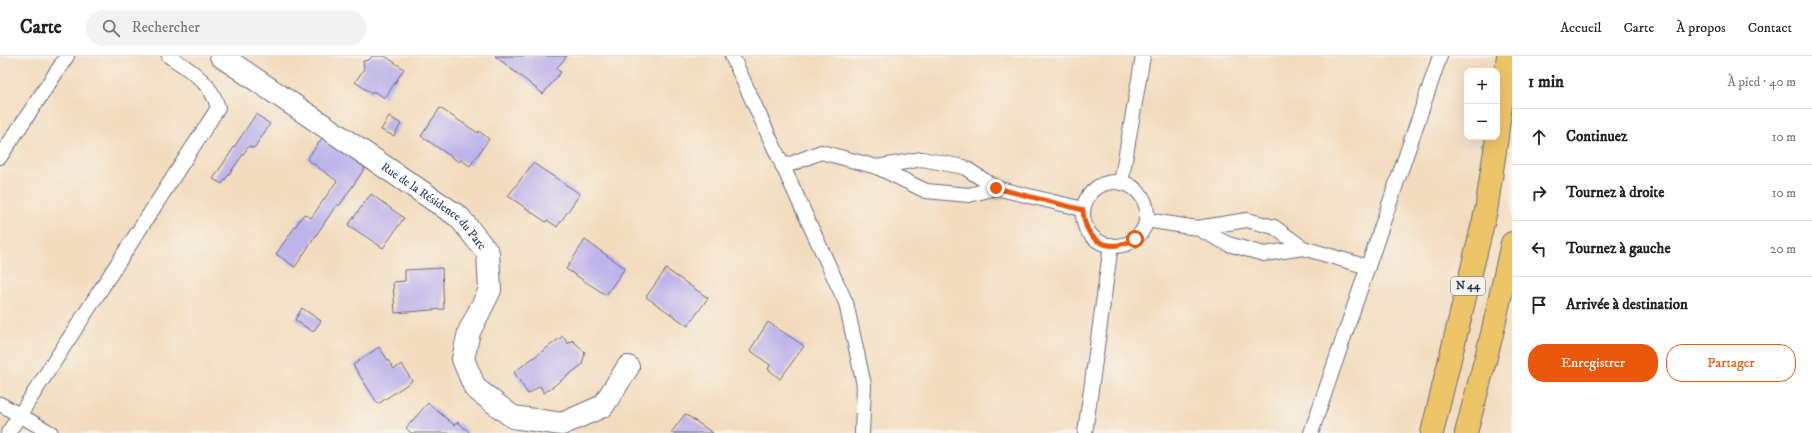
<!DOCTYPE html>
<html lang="fr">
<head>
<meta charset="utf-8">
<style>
	:root { --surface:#fff; --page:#f2f2f2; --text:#222; --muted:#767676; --line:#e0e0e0; --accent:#ea580c }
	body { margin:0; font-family:"IM FELL DW Pica",serif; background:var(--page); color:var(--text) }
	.controls { position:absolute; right:12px; top:12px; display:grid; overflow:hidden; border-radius:8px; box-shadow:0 4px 16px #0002 }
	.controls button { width:36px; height:36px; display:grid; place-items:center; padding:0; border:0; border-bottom:1px solid var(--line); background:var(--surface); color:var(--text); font:20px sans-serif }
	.stop { position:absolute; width:12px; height:12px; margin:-9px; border:3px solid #ea580c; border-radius:50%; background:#fff }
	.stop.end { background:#ea580c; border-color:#fff; box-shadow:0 1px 4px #0008 }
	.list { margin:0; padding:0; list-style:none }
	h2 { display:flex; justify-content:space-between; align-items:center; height:52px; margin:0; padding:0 16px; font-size:17px }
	h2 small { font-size:13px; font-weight:400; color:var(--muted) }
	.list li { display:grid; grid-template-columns:26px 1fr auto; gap:12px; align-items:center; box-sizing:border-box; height:56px; padding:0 16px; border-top:1px solid var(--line) }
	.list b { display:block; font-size:15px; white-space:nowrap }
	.list em { font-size:13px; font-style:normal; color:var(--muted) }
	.actions { display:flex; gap:8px; padding:12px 16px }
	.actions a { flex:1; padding:9px 0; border:1px solid var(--accent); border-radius:16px; text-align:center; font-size:14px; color:var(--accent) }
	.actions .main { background:var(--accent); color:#fff }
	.icon { flex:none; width:22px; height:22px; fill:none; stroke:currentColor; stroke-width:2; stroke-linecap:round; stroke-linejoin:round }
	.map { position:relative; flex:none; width:1512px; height:377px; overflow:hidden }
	header { display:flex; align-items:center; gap:24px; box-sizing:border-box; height:56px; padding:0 20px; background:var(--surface); border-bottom:1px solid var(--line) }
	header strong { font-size:19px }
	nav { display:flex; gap:22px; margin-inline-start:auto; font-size:14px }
	.search { width:280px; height:36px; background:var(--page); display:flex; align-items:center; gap:10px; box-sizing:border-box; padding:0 14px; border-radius:22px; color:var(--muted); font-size:15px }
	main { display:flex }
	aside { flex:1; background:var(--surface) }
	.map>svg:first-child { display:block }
	.building { fill:#bdb4eb }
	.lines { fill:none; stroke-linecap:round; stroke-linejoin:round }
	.lane-casing { stroke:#676c80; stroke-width:16 }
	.street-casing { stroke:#676c80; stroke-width:24 }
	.primary-casing { stroke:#676c80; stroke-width:24 }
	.lane { stroke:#fff; stroke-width:14 }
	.street { stroke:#fff; stroke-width:22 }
	.primary { stroke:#eec469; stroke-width:22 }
	.route { stroke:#ea580c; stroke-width:5 }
	.labels { text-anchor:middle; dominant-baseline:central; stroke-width:3.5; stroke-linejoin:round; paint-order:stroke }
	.shield { fill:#f7f3e8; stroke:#5d6a87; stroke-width:1 }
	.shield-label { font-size:11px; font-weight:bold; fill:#1b2f5e }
	.street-label { font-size:12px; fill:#1b2f5e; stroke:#f7f3e8 }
</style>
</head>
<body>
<header>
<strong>Carte</strong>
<div class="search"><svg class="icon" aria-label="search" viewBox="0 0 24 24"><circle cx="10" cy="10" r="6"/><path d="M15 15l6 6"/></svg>Rechercher</div>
<nav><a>Accueil</a><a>Carte</a><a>À propos</a><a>Contact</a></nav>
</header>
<main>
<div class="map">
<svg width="1512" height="377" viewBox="0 0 1512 377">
	<rect width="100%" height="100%" fill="#f7f3e8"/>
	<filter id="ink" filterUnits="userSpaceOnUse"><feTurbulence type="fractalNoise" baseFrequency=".025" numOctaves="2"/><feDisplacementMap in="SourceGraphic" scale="8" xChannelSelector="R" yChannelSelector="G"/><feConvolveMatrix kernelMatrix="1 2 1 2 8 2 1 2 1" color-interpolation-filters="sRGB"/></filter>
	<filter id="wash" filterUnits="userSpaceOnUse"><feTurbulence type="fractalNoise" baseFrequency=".012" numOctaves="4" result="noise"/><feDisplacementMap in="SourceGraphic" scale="16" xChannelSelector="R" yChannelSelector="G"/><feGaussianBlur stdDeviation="0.9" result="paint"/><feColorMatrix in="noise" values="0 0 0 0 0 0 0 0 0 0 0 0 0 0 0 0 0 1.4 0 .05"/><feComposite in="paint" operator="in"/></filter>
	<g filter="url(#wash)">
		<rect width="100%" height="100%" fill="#f3dcbe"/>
		<g id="blocks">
			<!-- building -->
			<g class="building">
				<path d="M372 0H385L404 13 385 42 373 35 372 38 355 26 364 13 363 5 369 4Z"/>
				<path d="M495 0H567L556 13 561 16 543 38Z"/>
				<path d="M440 52 478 77 479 75 489 83 470 110 461 104 459 106 421 80Z"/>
				<path d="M256 58 270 68 254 92 249 90 222 128 213 123Z"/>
				<path d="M389 60 401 68 394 80 381 74Z"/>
				<path d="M323 81 365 112 339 150 337 148 295 211 276 198 304 158 311 162 337 125 307 103Z"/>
				<path d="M533 107 580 138 557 171 547 164 546 166 508 140Z"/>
				<path d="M371 138 404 162 383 192 348 169Z"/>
				<path d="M585 184 625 212 606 239 566 213Z"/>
				<path d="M442 212 444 253 395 257 393 226 405 225V214Z"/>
				<path d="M666 213 708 242 688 270 646 241Z"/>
				<path d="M302 252 321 265 313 276 295 264Z"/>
				<path d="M768 266 804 290 780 323 768 313 770 309 750 294Z"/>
				<path d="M563 280 568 288 572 284 585 296 582 309 544 337 540 330 528 338 514 316Z"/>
				<path d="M379 291 394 313 402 308 412 325 378 348 353 309Z"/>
				<path d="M428 347 454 369 458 366 470 377H411L406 372Z"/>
				<path d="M685 358 713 377H671Z"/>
			</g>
		</g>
	</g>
	<g filter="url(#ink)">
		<use href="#blocks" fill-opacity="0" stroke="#676c80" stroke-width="1"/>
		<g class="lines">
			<defs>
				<g id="lane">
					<path d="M732 0 846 247 864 329 862 377"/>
					<path d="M0 101 67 0"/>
					<path d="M783 111 821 96 877 111 922 103 964 111 996 132 1083 153"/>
					<path d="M877 111 926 135 969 139 996 132"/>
					<circle cx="1115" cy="158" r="32"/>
					<path d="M1121 127 1143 0"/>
					<path d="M1146 164 1197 172 1247 164 1274 171 1303 192 1368 211"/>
					<path d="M1197 172 1228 188 1264 198 1303 192"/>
					<path d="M0 348 51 377"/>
					<path d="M8 377 218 52C212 27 190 14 169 0"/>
					<path d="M1085 377 1111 189"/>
					<path d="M1311 377 1440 0"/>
				</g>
				<g id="street">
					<path id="s1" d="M221 0 459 161 488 197 490 234 469 276 463 303 475 332 513 361 562 368 603 350 628 311"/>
				</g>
				<g id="primary">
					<path d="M1497 78 1508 0"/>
					<path d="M1432 377 1486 155 1497 81"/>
					<path d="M1466 377 1492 278 1512 187"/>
				</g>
			</defs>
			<!-- lane casing -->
			<use href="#lane" class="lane-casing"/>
			<!-- street casing -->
			<use href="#street" class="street-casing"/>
			<!-- primary casing -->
			<use href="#primary" class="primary-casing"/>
			<!-- lane -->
			<use href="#lane" class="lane"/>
			<!-- street -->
			<use href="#street" class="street"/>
			<!-- primary -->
			<use href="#primary" class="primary"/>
		</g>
	</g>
	<g class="lines" filter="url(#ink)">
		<!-- route -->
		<path class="route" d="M996 132 1083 154C1085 185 1107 198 1135 183"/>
	</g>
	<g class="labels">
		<!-- shield labels -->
		<rect class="shield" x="1451" y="221" width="34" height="18" rx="3"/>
		<g class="shield-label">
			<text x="1468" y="230">N 44</text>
		</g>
		<!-- street labels -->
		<g class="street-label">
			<text stroke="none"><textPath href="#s1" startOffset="261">Rue de la Résidence du Parc</textPath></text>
		</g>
	</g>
</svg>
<div class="controls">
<button>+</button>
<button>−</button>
</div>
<div class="stop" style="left:1135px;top:183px"></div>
<div class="stop end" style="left:996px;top:132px"></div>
</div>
<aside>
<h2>1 min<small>À pied · 40 m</small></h2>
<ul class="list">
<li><svg class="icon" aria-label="ahead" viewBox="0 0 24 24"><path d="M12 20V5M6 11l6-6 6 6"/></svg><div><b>Continuez</b></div><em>10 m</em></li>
<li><svg class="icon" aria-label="right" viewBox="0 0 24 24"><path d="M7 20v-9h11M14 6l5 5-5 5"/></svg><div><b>Tournez à droite</b></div><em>10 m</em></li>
<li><svg class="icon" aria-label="left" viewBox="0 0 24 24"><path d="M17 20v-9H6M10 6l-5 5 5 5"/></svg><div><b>Tournez à gauche</b></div><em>20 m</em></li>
<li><svg class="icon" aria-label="arrive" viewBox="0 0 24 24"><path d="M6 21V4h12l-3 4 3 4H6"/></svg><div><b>Arrivée à destination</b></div></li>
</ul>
<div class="actions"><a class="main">Enregistrer</a><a>Partager</a></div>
</aside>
</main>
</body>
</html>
